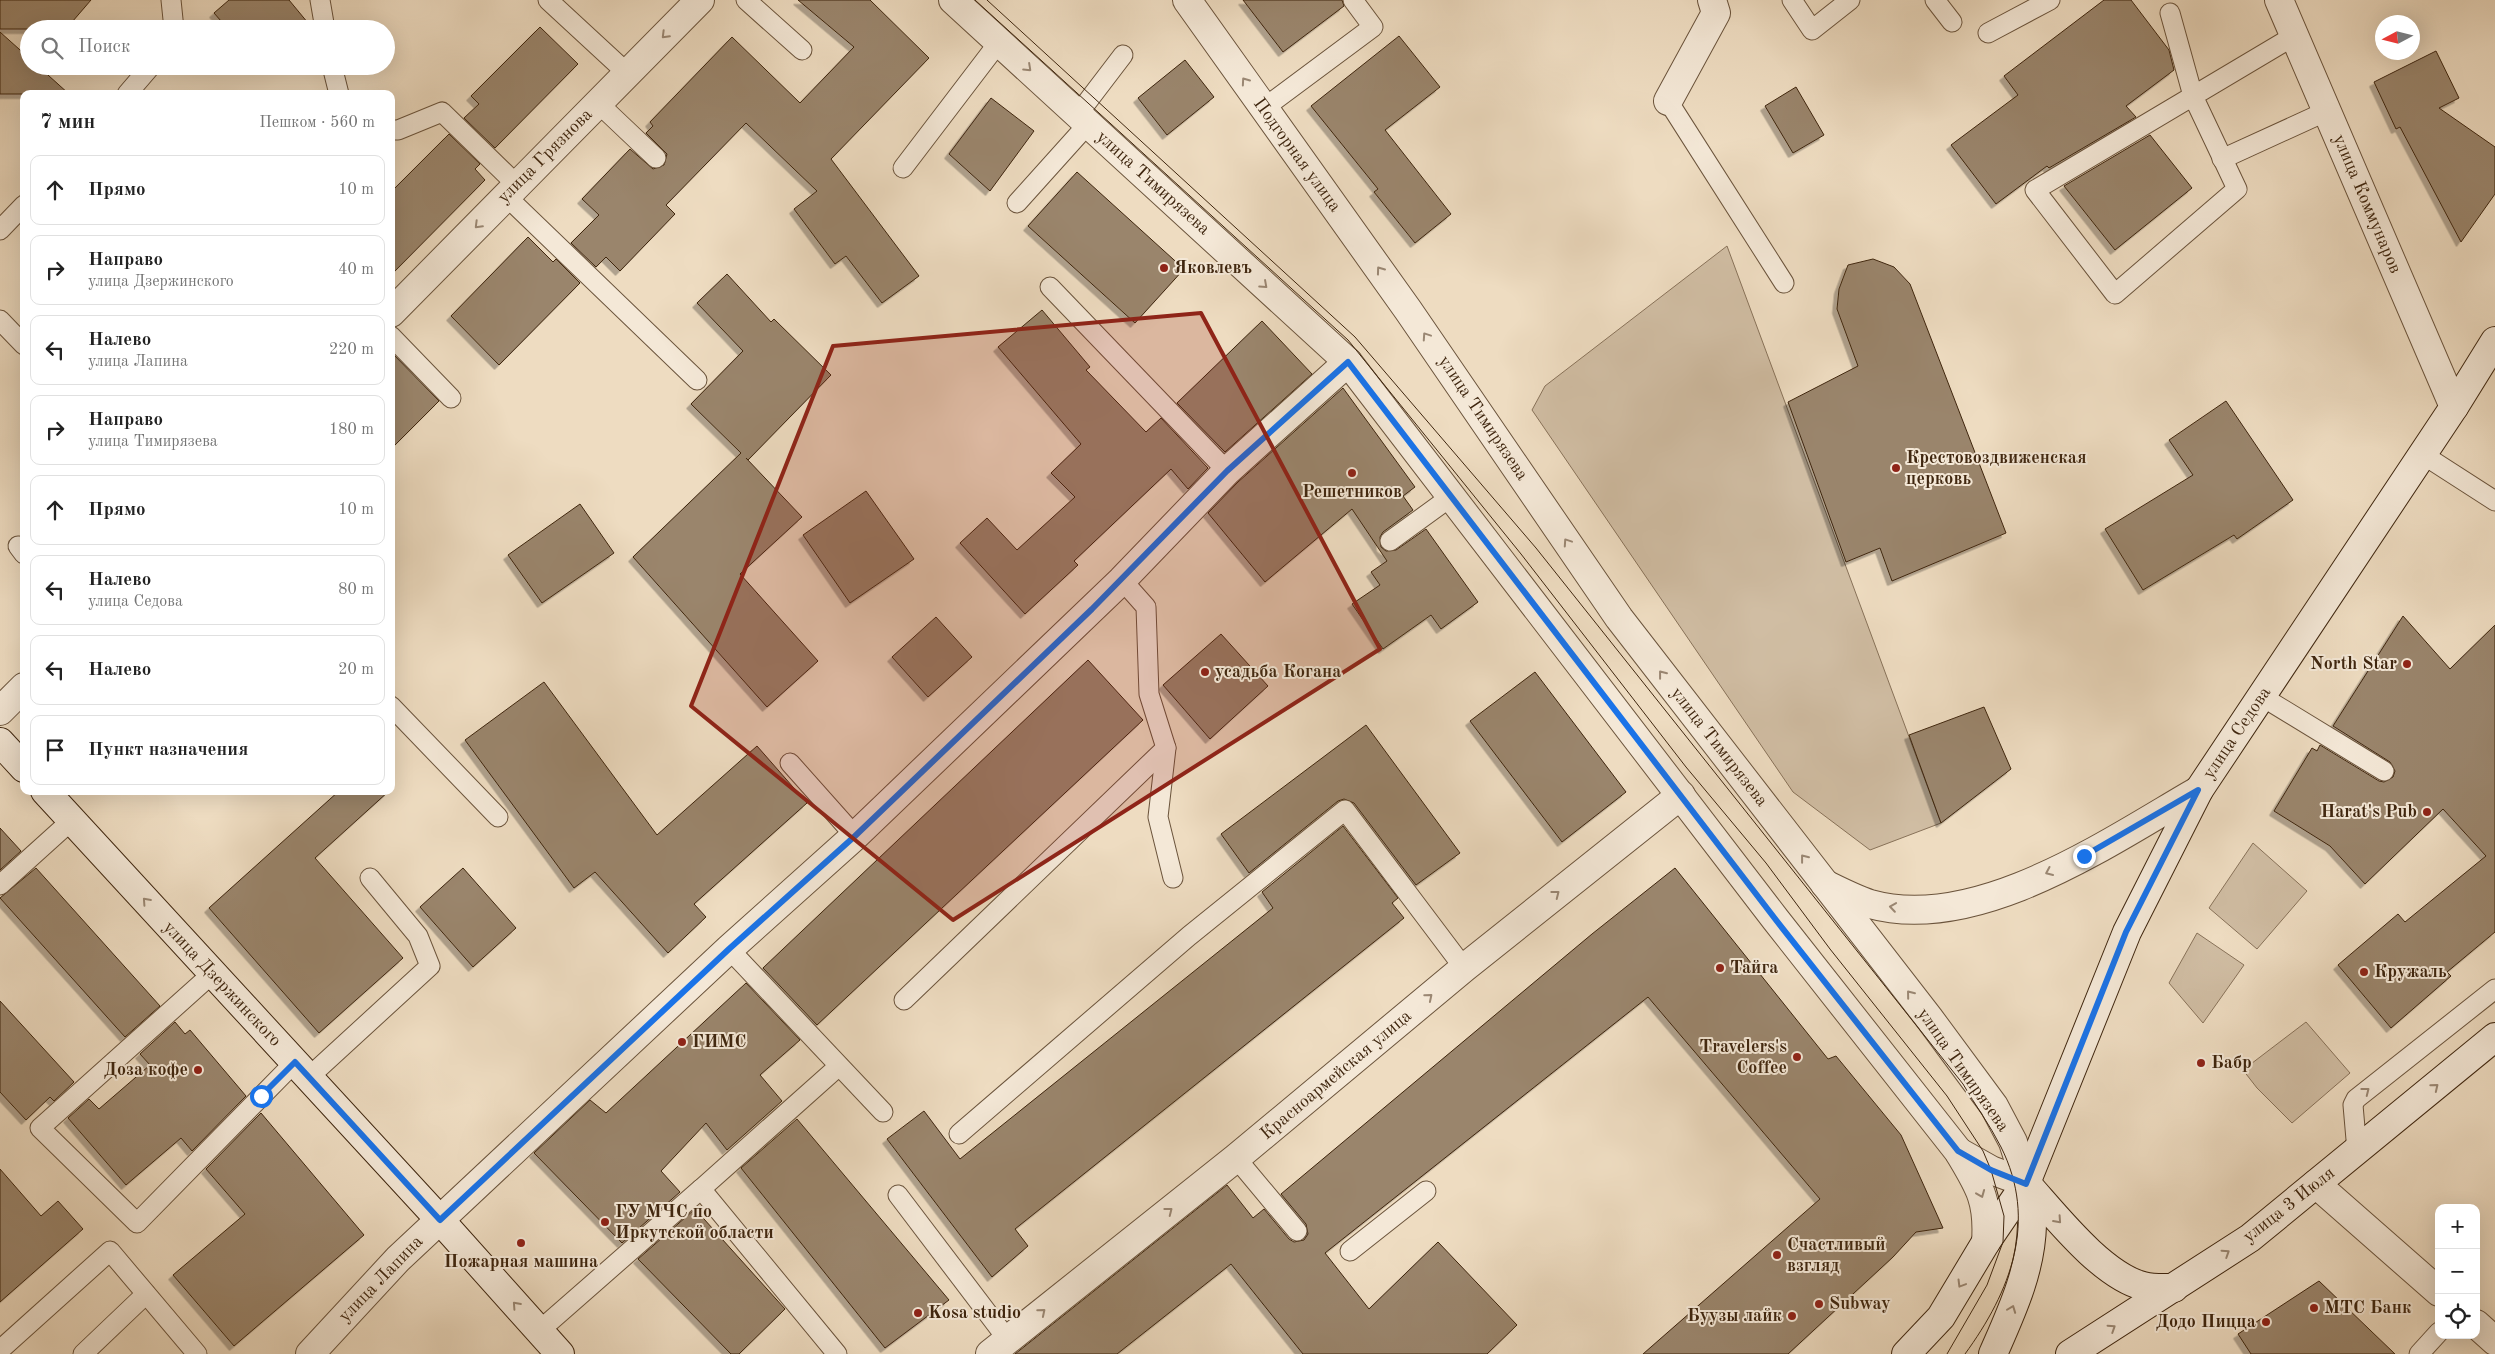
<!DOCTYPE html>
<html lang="ru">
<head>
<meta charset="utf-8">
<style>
	:root { --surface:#fff; --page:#f6f6f6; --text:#222; --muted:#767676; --line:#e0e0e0 }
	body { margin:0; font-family:"Old Standard TT",serif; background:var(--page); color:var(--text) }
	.controls { position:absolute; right:15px; bottom:15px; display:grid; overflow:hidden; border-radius:10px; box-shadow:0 5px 20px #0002 }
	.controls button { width:45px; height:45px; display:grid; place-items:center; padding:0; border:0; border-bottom:1px solid var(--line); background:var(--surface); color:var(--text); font:25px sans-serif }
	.compass { position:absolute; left:2375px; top:15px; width:45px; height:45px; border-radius:50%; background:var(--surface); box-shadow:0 5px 20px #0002; rotate:263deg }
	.stop { position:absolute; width:15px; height:15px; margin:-11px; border:4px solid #1a73e8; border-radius:50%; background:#fff }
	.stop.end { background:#1a73e8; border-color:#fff; box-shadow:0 1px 5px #0008 }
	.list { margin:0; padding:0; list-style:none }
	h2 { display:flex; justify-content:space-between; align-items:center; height:65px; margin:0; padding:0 20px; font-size:21px }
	h2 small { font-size:16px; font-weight:400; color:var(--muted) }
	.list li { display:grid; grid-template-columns:32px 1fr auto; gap:15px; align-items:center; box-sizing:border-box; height:70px; margin:0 10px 10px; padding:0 10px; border:1px solid var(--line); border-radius:10px }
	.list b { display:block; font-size:19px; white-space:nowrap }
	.list p { margin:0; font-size:16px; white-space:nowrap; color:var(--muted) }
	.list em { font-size:16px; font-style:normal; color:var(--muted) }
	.icon { flex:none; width:28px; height:28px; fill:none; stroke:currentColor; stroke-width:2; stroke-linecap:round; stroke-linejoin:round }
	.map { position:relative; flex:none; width:2495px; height:1354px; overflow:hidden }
	.search { position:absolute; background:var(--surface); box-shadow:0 5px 20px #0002; left:20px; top:20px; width:375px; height:55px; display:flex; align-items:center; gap:12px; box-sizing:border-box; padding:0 18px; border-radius:28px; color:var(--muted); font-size:19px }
	.panel { position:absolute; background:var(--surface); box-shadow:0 5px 20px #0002; left:20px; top:90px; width:375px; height:705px; border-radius:10px }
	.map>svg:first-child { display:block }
	.green { fill:#d0bda3; stroke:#887259 }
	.building { fill:#9a856c; stroke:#3f260f; filter:url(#shadow) }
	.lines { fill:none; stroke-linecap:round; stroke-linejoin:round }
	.service-casing { stroke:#6b543c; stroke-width:21 }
	.minor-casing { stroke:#6b543c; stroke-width:30 }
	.tertiary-casing { stroke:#6b543c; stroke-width:30 }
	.secondary-casing { stroke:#3f260f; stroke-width:30 }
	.service { stroke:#f4e8d7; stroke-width:19 }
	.minor { stroke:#f4e8d7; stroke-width:28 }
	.tertiary { stroke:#f4e8d7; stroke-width:28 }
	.secondary { stroke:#f4e8d7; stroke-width:28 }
	.tram { stroke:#3f260f; stroke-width:1 }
	.oneway { stroke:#9a8773 }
	.route { stroke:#1a73e8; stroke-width:6 }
	.marked { fill:#8f2418; fill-opacity:0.2; stroke:#8f2418; stroke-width:4; stroke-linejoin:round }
	.poi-dot { fill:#8f2418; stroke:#f4e8d7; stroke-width:2 }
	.labels { text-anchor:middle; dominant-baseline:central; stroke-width:4; stroke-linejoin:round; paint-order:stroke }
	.street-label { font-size:18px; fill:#3f260f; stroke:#f4e8d7 }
	.poi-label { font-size:18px; font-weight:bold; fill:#3f260f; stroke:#f4e8d7; text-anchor:start }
</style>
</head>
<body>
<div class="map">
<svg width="2495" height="1354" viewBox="0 0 2495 1354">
	<defs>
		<filter id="shadow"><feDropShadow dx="-4.5" dy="4.5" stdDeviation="0" flood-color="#0004"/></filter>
	</defs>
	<rect width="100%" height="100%" fill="#eedcc1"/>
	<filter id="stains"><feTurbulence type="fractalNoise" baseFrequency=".004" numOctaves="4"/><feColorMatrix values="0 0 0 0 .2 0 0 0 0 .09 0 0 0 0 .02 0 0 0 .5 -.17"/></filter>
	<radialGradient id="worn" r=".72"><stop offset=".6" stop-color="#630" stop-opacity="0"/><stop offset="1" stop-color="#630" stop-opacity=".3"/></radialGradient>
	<!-- green -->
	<g class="green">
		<path d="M1727 246 1941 823 1870 850 1793 792 1532 410 1545 386Z"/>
		<path d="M2253 843 2307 891 2257 949 2209 908Z"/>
		<path d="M2197 933 2244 965 2203 1023 2169 983Z"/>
		<path d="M2306 1022 2350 1073 2292 1123 2257 1088 2243 1070Z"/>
	</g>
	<!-- building -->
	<g class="building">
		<path d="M0 0H91L66 29H0Z"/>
		<path d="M229 0H289L313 29H228L214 13Z"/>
		<path d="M798 0H870L929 58 831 159 919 276 882 303 846 256 835 264 794 209 817 191 746 123 666 205 675 214 620 271 606 257 596 267 571 243 599 215 582 199 630 149 653 169 664 165 667 154 646 133 653 126 650 122 732 37 800 103 854 47Z"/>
		<path d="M1243 0H1342L1344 6 1283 52Z"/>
		<path d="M2104 0H2131L2169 50 2174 70 2126 106 2136 117 2049 168 2047 166 1996 204 1951 145 2018 95 2004 76Z"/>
		<path d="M540 27 578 64 495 148 464 118 479 104 471 96Z"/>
		<path d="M0 32 29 58V66H38L69 94H0Z"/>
		<path d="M1399 36 1440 87 1385 130 1451 214 1415 243 1374 192 1378 189 1311 106Z"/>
		<path d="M2436 51 2459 98 2439 108 2495 147V194L2461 242 2400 127 2396 129 2374 82Z"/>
		<path d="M1185 60 1214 97 1167 135 1138 98Z"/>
		<path d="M1796 87 1824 135 1793 153 1765 106Z"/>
		<path d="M991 98 1034 131 990 191 949 154Z"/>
		<path d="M449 134 480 164 475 169 485 180 391 275V192Z"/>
		<path d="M2150 135 2192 188 2115 250 2064 186Z"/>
		<path d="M1077 172 1184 269 1135 323 1028 226Z"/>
		<path d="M528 237 553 262 556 259 580 283 499 365 451 316Z"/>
		<path d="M1873 259 1894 267 1910 284 2006 533 1892 581 1880 548 1846 562 1788 402 1858 366 1837 309 1839 289 1848 265Z"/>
		<path d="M727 274 771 322 774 319 831 375 748 460 746 458 802 517 740 574 818 661 767 707 633 557 741 453 691 404 743 351 697 303Z"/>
		<path d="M1042 310 1090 367 1086 370 1146 432 1161 418 1208 468 1188 489 1171 469 1074 561 1078 565 1025 614 960 543 987 518 1017 550 1075 497 1051 473 1081 444 998 347Z"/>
		<path d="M1262 321 1312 374 1225 452 1177 403Z"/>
		<path d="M391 352 439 401 391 449Z"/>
		<path d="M1343 388 1415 487 1403 496 1413 510 1383 532 1380 537 1381 547 1386 551 1396 550 1426 529 1478 602 1441 629 1431 615 1383 649 1352 604 1380 585 1371 572 1387 561 1352 509 1265 582 1208 513 1238 482Z"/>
		<path d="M2226 401 2293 500 2237 539 2234 535 2143 590 2105 529 2193 475 2169 440Z"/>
		<path d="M866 491 914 559 850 603 803 535Z"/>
		<path d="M580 504 614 553 542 603 508 555Z"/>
		<path d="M2403 616 2450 669 2495 625V932L2447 972 2451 976 2391 1028 2338 965 2398 914 2405 922 2486 856 2443 809 2365 884 2330 846 2274 811 2312 748 2317 751 2320 745 2379 781 2384 782 2393 777 2395 771 2390 762 2333 726Z"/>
		<path d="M936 617 972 657 928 697 892 657Z"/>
		<path d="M1221 634 1268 686 1210 739 1163 685Z"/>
		<path d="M1088 660 1143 720 817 1025 763 968Z"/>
		<path d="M1535 672 1626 792 1562 842 1470 721Z"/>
		<path d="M544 682 657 835 757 746 807 803 694 904 706 917 668 953 595 872 574 888 465 740Z"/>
		<path d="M1984 707 2011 769 1941 823 1909 735Z"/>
		<path d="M1366 725 1460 853 1416 885 1354 803 1344 799 1338 801 1249 873 1221 834Z"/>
		<path d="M339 791H389L315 858 403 958 319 1033 209 908Z"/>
		<path d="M1343 826 1398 898 1392 903 1404 918 1015 1229 1028 1246 992 1277 887 1139 924 1111 960 1159 1273 908 1262 892Z"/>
		<path d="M0 828 21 851 0 870Z"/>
		<path d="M36 868 160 1006 125 1037 0 898Z"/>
		<path d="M463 868 516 928 473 967 420 907Z"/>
		<path d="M1675 868 1828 1059 1836 1056 1901 1135 1943 1228 1916 1232 1893 1257 1788 1354H1643L1820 1199 1648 997 1325 1253 1369 1309 1438 1242 1517 1325 1487 1354H1303L1231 1264 1117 1354H1015L1227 1185 1253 1218 1264 1209 1289 1239 1294 1242 1304 1240 1308 1234 1306 1224 1281 1194 1592 934Z"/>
		<path d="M746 983 800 1040 760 1075 782 1101 727 1150 706 1123 661 1171 680 1192 622 1243 534 1153 590 1100 606 1113Z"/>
		<path d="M0 1001 74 1082 54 1101 50 1097 26 1120 0 1092Z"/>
		<path d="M175 1022 185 1034 190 1030 246 1096 192 1151 181 1138 126 1185 68 1118 89 1099 99 1109 150 1065 140 1054Z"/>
		<path d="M261 1113 364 1235 234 1346 173 1275 245 1214 206 1169Z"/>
		<path d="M797 1119 949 1300 885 1348 741 1168Z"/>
		<path d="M0 1169 41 1216 58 1201 83 1229 0 1302Z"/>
		<path d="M695 1209 785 1309 739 1354H731L638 1259Z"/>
		<path d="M2319 1281 2395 1354H2251L2238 1334Z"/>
	</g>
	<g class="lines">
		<defs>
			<g id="service">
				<path d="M171 0 174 29"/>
				<path d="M320 0 325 29"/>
				<path d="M548 0 627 73"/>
				<path d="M746 0 802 50"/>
				<path d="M1792 0 1812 30 1850 0"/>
				<path d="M1935 0 1952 22"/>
				<path d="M2170 13 2193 96 2237 189 2115 294 2035 190C2122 139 2208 87 2294 36"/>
				<path d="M1988 33 2050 0"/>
				<path d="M332 66 339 94"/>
				<path d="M127 94 151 66"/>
				<path d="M1668 101 1784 283"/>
				<path d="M598 103 656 158"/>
				<path d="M1264 108 1373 27 1353 0"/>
				<path d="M1078 114 1123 55"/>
				<path d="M391 130H398L442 112 517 185"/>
				<path d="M2222 159 2327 111"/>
				<path d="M903 168 999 42"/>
				<path d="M506 196 697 380"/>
				<path d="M1017 203 1088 124"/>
				<path d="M0 230 24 205"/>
				<path d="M1050 287 1227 471"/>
				<path d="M0 320 24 345"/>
				<path d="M391 336 451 398"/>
				<path d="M2422 454 2495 501"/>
				<path d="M1390 541 1452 496"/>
				<path d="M18 546 24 554"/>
				<path d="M1122 580 1146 607 1149 694 1166 748 1158 817 1173 878"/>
				<path d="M2261 696 2384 771"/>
				<path d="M391 706 498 817"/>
				<path d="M790 763 855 836"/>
				<path d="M0 885 72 820"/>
				<path d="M729 949 883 1112"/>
				<path d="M213 973 40 1128 137 1223 295 1062"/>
				<path d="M904 1000 1166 748"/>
				<path d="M309 1077 430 966 418 936 370 878"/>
				<path d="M959 1134 1189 936 1345 810 1464 968"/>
				<path d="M2357 1151 2353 1105 2356 1099 2495 989"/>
				<path d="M1236 1158 1297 1231"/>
				<path d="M701 1189 839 1066"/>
				<path d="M898 1195 1008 1340"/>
				<path d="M1350 1251 1426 1191"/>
				<path d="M539 1331 701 1189 837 1354"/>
				<path d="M0 1350 110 1251 197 1354"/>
				<path d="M83 1354 146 1294"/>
				<path d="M2419 1354 2439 1332"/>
			</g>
			<g id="minor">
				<path d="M2279 0 2454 407"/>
				<path d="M1668 101 1716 13 1712 0"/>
				<path d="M391 313 700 0"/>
				<path d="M0 711 24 687"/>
				<path d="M2316 1184 2439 1292"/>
				<path d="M2476 1324 2495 1341"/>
				<path d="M310 1354 398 1259 729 949 855 836 1122 580 1227 471 1348 362"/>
				<path d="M990 1354 1236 1158 1464 968 1681 795"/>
			</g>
			<g id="tertiary">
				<path d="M953 0 1348 362 1776 920 1958 1151C1979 1186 1989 1200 1986 1242"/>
				<path d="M1187 0 1408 310 1619 618 1929 1018 1994 1106 2013 1142 2026 1183"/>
				<path d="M1825 884C1839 891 1855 899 1870 904 1977 934 2109 842 2199 790"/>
				<path d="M1959 1152 1991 1170 2026 1183"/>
			</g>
			<g id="secondary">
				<path d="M0 742 24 768"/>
				<path d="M45 791 440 1220 560 1354"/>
				<path d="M2026 1183C2055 1215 2101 1275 2143 1286 2154 1289 2164 1288 2174 1288"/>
				<path d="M1906 1354 1941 1317 1986 1242 2026 1183 2127 932 2199 790 2454 407 2495 341"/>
				<path d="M1993 1354C2011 1313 2031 1271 2032 1225 2032 1212 2028 1197 2026 1183"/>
				<path d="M2070 1354 2250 1238 2495 1037"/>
			</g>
		</defs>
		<!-- service casing -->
		<use href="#service" class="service-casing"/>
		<!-- minor casing -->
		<use href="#minor" class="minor-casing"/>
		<!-- tertiary casing -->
		<use href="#tertiary" class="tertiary-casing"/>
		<!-- secondary casing -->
		<use href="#secondary" class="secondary-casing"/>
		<!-- service -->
		<use href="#service" class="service"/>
		<!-- minor -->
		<use href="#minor" class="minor"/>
		<!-- tertiary -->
		<use href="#tertiary" class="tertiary"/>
		<!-- secondary -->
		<use href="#secondary" class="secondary"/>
		<!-- tram -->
		<g class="tram">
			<path d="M975 0 1348 340 1521 554 1686 767 1766 863 1830 949 1947 1096 1983 1151 1991 1170 2004 1216 2003 1242 1987 1285 1947 1354"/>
			<path d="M987 0 1355 337 1536 548 1963 1084C1975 1105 1990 1125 2001 1147 2038 1221 2011 1291 1965 1354"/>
		</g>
	</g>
	<!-- one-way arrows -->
	<defs><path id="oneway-chevron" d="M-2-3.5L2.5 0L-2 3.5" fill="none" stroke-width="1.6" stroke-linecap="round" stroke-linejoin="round" transform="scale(1.25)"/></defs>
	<g class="oneway">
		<use href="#oneway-chevron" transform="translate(665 35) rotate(135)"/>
		<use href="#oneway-chevron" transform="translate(1028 68) rotate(43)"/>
		<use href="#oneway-chevron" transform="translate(1245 81) rotate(-125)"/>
		<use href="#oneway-chevron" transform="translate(478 225) rotate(135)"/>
		<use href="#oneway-chevron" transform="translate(1380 270) rotate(-126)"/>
		<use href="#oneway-chevron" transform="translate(1264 285) rotate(42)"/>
		<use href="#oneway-chevron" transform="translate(1426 336) rotate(-124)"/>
		<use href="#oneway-chevron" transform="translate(1567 542) rotate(-124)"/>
		<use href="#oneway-chevron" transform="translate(1662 674) rotate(-128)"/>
		<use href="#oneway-chevron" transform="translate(1804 858) rotate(-128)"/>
		<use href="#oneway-chevron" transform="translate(2049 872) rotate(156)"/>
		<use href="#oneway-chevron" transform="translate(1556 894) rotate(-38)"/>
		<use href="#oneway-chevron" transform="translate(146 901) rotate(-132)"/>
		<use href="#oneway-chevron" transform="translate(1893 907) rotate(-172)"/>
		<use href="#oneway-chevron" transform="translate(1910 994) rotate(-129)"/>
		<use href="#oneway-chevron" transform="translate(1429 997) rotate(-40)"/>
		<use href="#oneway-chevron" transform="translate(2435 1087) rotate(-39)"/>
		<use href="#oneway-chevron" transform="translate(2366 1091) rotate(-38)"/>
		<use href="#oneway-chevron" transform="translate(1981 1194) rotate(68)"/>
		<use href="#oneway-chevron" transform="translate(1169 1211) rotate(-38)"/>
		<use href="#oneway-chevron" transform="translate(2058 1220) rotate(48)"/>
		<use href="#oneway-chevron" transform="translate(2226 1253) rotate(-33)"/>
		<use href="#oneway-chevron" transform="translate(1961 1284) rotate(121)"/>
		<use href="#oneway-chevron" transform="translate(516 1305) rotate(-132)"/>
		<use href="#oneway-chevron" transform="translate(2012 1309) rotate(-69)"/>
		<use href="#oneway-chevron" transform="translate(1042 1312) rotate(-40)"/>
		<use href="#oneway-chevron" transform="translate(2112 1328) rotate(-33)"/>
	</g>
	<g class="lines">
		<!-- route -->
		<path class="route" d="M261 1096 295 1062 440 1220 729 949 855 836 1092 609 1227 471 1348 362 1776 920 1958 1151 1991 1170 2026 1184 2126 932 2198 790 2084 856"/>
	</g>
	<!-- marked area -->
	<path class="marked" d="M1201 313 1380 649 953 920 691 706 833 346Z"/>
	<!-- markers -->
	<g class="poi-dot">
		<circle cx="1164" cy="268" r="5"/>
		<circle cx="1896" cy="468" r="5"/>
		<circle cx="1352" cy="473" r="5"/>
		<circle cx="2407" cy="664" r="5"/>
		<circle cx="1205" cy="672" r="5"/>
		<circle cx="2427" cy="812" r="5"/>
		<circle cx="1720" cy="968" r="5"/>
		<circle cx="2364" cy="972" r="5"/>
		<circle cx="682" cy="1042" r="5"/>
		<circle cx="1797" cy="1057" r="5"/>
		<circle cx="2201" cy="1063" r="5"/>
		<circle cx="198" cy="1070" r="5"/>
		<circle cx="605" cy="1222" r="5"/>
		<circle cx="521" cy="1243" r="5"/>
		<circle cx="1777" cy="1255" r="5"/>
		<circle cx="1819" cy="1304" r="5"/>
		<circle cx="2314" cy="1308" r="5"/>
		<circle cx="918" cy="1313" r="5"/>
		<circle cx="1792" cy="1316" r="5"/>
		<circle cx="2266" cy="1322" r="5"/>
	</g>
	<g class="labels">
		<!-- street labels -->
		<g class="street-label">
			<text transform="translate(1297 155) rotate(54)">Подгорная улица</text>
			<text transform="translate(545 156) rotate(-45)">улица Грязнова</text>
			<text transform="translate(1153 183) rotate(42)">улица Тимирязева</text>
			<text transform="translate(2367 204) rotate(67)">улица Коммунаров</text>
			<text transform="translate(1483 418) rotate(56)">улица Тимирязева</text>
			<text transform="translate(2237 733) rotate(-56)">улица Седова</text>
			<text transform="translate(1719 747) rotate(52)">улица Тимирязева</text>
			<text transform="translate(222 984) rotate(47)">улица Дзержинского</text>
			<text transform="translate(1963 1070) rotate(55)">улица Тимирязева</text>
			<text transform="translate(1336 1075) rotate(-40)">Красноармейская улица</text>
			<text transform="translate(2289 1205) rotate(-38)">улица 3 Июля</text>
			<text transform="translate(381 1279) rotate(-46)">улица Лапина</text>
		</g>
		<!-- poi labels -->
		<g class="poi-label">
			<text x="1174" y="268">Яковлевъ</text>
			<text x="1906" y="458">Крестовоздвиженская<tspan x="1906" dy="21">церковь</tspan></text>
			<text x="1352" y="492" text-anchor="middle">Решетников</text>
			<text x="2397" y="664" text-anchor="end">North Star</text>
			<text x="1215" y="672">усадьба Когана</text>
			<text x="2417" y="812" text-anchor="end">Harat's Pub</text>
			<text x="1730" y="968">Тайга</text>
			<text x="2374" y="972">Кружаль</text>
			<text x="692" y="1042">ГИМС</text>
			<text x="1787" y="1047" text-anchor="end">Travelers's<tspan x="1787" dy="21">Coffee</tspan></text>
			<text x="2211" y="1063">Бабр</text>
			<text x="188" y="1070" text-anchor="end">Доза кофе</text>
			<text x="615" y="1212">ГУ МЧС по<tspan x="615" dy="21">Иркутской области</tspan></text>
			<text x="1787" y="1245">Счастливый<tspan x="1787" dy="21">взгляд</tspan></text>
			<text x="521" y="1262" text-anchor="middle">Пожарная машина</text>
			<text x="1829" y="1304">Subway</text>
			<text x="2324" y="1308">МТС Банк</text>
			<text x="928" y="1313">Kosa studio</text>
			<text x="1782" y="1316" text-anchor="end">Буузы лайк</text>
			<text x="2256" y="1322" text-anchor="end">Додо Пицца</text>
		</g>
	</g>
	<rect width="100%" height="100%" filter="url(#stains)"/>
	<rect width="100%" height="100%" fill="url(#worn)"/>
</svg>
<div class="controls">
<button>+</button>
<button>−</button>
<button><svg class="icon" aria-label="locate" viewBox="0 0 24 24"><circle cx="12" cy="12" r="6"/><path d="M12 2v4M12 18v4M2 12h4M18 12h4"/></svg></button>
</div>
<svg class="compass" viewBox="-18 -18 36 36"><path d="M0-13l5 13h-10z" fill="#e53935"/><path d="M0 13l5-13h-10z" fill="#767676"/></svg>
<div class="stop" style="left:261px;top:1096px"></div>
<div class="stop end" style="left:2084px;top:856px"></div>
<div class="search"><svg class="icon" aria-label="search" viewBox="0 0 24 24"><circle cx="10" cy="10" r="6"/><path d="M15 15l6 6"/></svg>Поиск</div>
<section class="panel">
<h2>7 мин<small>Пешком · 560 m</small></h2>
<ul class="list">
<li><svg class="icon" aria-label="ahead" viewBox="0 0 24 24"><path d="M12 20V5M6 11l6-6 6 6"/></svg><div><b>Прямо</b></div><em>10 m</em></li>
<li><svg class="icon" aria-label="right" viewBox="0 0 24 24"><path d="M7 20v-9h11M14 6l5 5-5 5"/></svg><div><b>Направо</b><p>улица Дзержинского</p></div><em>40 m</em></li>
<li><svg class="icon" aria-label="left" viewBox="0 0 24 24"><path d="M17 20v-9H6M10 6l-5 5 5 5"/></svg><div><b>Налево</b><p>улица Лапина</p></div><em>220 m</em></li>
<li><svg class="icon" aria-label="right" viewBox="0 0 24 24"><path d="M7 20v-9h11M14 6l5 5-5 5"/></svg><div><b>Направо</b><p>улица Тимирязева</p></div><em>180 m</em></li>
<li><svg class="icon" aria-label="ahead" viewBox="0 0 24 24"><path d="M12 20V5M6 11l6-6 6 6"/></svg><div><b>Прямо</b></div><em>10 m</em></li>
<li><svg class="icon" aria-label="left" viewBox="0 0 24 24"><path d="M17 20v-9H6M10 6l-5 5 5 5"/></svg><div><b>Налево</b><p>улица Седова</p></div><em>80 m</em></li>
<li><svg class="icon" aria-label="left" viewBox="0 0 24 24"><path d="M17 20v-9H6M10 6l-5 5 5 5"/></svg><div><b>Налево</b></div><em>20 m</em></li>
<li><svg class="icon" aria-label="arrive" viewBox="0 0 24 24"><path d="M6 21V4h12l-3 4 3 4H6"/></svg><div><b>Пункт назначения</b></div></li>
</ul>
</section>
</div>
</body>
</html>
